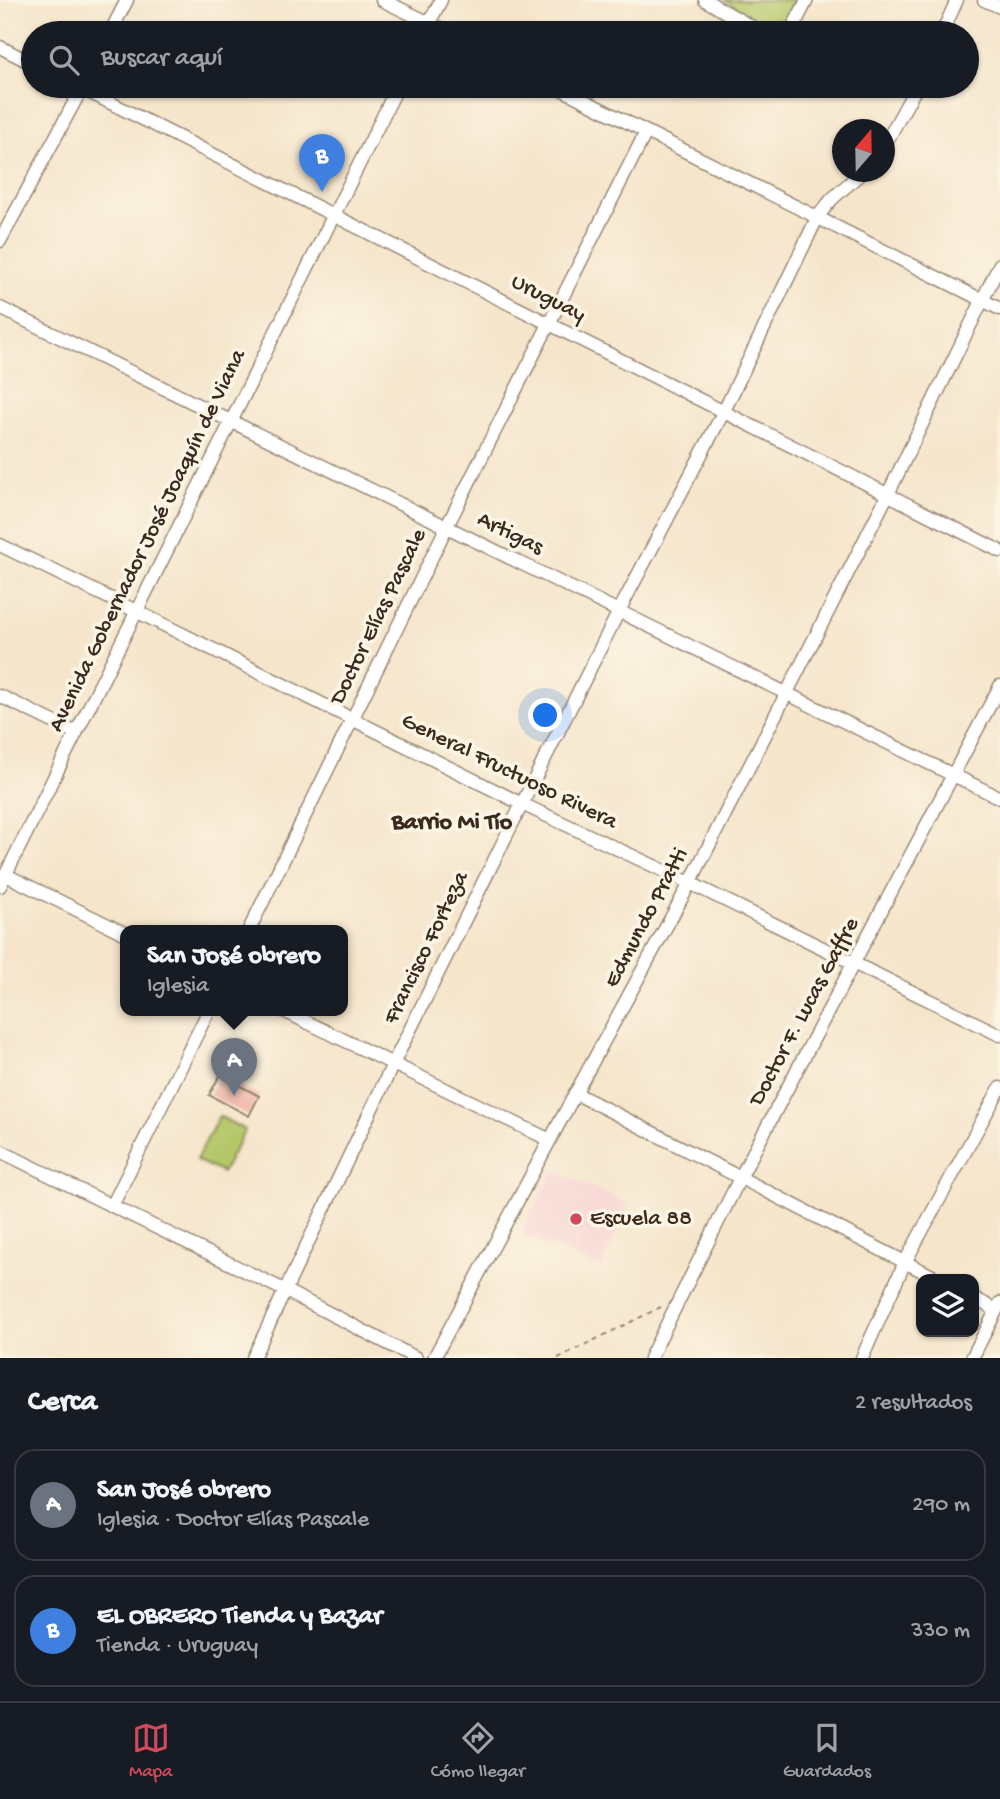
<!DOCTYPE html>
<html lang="es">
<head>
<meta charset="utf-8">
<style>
	:root { --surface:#171b24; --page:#20242c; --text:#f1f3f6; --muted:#9ea1a6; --line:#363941; --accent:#d1495b }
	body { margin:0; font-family:"Gochi Hand",sans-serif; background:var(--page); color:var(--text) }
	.controls { position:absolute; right:21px; bottom:21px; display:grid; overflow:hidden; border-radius:14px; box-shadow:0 2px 5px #0004 }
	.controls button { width:63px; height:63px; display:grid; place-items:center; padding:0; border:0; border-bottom:2px solid var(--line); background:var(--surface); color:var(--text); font:35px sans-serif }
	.compass { position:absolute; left:832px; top:119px; width:63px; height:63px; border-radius:50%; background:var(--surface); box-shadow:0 2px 5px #0004; rotate:20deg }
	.you { position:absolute; left:546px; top:716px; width:24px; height:24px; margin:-18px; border:5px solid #fff; border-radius:50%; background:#1a73e8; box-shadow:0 0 0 10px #1a73e833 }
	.badge { display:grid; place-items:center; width:46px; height:46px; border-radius:50%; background:var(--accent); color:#fff; font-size:23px; font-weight:700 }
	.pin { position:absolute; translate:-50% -58px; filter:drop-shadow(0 2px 4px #0008) }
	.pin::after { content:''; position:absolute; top:37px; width:24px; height:21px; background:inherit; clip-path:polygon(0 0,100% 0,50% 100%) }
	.popup { position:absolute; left:120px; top:925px; width:228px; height:91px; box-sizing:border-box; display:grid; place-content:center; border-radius:14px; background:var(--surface); filter:drop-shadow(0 2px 5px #0005); font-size:23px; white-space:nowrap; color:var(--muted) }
	.popup b { font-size:26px; color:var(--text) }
	.popup::after { content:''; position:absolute; left:50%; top:100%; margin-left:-14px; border:14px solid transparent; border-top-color:var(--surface) }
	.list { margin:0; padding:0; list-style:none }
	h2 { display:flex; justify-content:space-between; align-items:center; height:91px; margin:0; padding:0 28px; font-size:30px }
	h2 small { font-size:23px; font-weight:400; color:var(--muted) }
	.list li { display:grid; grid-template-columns:46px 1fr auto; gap:21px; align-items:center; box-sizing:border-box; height:112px; margin:0 14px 14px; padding:0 14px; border:2px solid var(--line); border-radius:21px }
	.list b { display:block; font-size:26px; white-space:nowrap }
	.list p { margin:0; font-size:23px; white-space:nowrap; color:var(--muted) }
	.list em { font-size:23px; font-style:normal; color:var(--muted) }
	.icon { flex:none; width:38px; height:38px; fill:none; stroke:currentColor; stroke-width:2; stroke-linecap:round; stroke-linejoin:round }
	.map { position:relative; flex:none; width:1000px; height:1358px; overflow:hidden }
	.search { position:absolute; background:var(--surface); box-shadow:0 2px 5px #0004; left:21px; right:21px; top:21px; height:77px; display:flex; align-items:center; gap:18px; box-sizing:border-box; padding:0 24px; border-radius:38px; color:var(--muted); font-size:26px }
	.sheet { height:343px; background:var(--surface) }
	nav { display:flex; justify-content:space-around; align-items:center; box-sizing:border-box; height:98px; border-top:2px solid var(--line); background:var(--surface); font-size:19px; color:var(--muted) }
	nav a { display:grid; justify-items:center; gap:4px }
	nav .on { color:var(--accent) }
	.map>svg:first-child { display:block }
	.built { fill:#f7cfd0 }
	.green { fill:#b6c76b; stroke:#787844; stroke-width:2 }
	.building { fill:#efada0 }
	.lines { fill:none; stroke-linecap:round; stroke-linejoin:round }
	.minor-casing { stroke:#988874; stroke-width:15 }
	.path { stroke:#988874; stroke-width:2; stroke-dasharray:5 5; stroke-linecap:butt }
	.minor { stroke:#fff; stroke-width:12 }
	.poi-dot { fill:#d1495b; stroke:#fcf5e5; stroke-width:2.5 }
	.labels { text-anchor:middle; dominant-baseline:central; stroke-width:7; stroke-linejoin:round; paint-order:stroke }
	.street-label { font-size:23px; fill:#3b2a1e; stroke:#fcf5e5 }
	.poi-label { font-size:23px; fill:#3b2a1e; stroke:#fcf5e5; text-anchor:start }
	.neighbourhood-label { font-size:24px; font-weight:bold; fill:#3b2a1e; stroke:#fcf5e5 }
</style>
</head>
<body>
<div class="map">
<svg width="1000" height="1358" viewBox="0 0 1000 1358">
	<rect width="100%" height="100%" fill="#fcf5e5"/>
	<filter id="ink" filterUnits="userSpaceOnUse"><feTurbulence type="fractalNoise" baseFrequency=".0143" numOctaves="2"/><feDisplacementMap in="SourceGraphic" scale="14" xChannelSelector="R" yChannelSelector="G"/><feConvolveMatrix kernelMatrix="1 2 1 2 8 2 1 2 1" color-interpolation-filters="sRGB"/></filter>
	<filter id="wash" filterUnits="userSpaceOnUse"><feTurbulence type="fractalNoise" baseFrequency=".00686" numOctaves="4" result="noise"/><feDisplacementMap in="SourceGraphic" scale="28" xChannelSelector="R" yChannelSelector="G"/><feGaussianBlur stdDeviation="1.57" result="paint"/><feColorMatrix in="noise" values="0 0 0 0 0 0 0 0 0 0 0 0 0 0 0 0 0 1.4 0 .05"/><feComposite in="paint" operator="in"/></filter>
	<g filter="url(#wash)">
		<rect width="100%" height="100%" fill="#f5e5cb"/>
		<!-- built -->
		<path class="built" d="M554 1169 630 1205 601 1268 521 1233Z"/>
		<!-- green -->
		<g class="green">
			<path d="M725 0H795C789 15 787 26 771 30Z"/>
			<path d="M219 1116 245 1130 222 1173 196 1160Z"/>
		</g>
		<g id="blocks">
			<!-- building -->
			<path class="building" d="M220 1075 259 1096 249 1116 209 1095Z"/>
		</g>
	</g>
	<g filter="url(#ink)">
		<use href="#blocks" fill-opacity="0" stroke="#988874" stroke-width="2"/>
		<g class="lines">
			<defs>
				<g id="minor">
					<path d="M382 0 450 33"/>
					<path d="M705 0 762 33"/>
					<path d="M984 0 1000 7"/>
					<path d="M110 33 127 0"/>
					<path d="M424 33 441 0"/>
					<path d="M790 33 807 0"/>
					<path d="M942 33 957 0"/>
					<path d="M0 47 33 64"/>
					<path d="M77 86 1000 551"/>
					<path d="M555 86 1000 309"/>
					<path d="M884 146 917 86"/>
					<path d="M0 241 83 86"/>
					<path d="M0 308 1000 798"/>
					<path d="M0 545 136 611 522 804 690 883 1000 1035"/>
					<path d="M0 696 76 733"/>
					<path d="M6 875 126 934"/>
					<path d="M0 886 398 86"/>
					<path d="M249 930 447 526 646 132"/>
					<path d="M282 1010 550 1140"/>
					<path d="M575 1093 938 1279"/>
					<path d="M0 1151 286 1291 416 1358"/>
					<path d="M112 1206 209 1010"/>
					<path d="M974 1298 996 1310"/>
					<path d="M253 1358 393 1064 522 804 619 611 724 411 818 216 832 199 862 172"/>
					<path d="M434 1358 550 1140 690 883 888 494 1000 264"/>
					<path d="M650 1358 741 1176 1000 686"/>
					<path d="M862 1358 905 1262 1000 1088"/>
					<path d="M972 1358 1000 1303"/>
				</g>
			</defs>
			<!-- minor casing -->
			<use href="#minor" class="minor-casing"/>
			<!-- path -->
			<path class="path" d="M558 1358 661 1307"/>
			<!-- minor -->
			<use href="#minor" class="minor"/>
		</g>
	</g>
	<!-- markers -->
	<circle class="poi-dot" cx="576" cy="1219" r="7"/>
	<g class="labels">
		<!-- street labels -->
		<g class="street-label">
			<text transform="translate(548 299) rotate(27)">Uruguay</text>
			<text transform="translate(510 534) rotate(26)">Artigas</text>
			<text transform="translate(148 541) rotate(-64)">Avenida Gobernador José Joaquín de Viana</text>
			<text transform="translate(379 617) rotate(-64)">Doctor Elías Pascale</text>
			<text transform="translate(509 772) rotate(26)">General Fructuoso Rivera</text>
			<text transform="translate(647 918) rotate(-62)">Edmundo Pratti</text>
			<text transform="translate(427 948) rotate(-64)">Francisco Forteza</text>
			<text transform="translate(805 1012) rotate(-62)">Doctor F. Lucas Gaffre</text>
		</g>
		<!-- poi labels -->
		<g class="poi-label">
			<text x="590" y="1219">Escuela 88</text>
		</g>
		<!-- neighbourhood labels -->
		<g class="neighbourhood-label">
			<text x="452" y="823">Barrio Mi Tío</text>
		</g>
	</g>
</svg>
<div class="controls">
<button><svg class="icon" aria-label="layers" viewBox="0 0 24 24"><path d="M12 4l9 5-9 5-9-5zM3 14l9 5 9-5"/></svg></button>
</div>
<svg class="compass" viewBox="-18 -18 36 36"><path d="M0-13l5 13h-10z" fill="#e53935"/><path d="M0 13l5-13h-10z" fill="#9ea1a6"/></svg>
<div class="you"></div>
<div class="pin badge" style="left:234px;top:1096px;background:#6b7280">A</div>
<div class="popup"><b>San José obrero</b>Iglesia</div>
<div class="pin badge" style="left:322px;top:192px;background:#3f7fe0">B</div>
<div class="search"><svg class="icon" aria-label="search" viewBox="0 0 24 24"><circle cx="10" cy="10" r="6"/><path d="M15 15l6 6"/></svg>Buscar aquí</div>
</div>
<section class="sheet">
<h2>Cerca<small>2 resultados</small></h2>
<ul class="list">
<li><span class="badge" style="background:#6b7280">A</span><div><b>San José obrero</b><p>Iglesia · Doctor Elías Pascale</p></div><em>290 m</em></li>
<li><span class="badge" style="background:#3f7fe0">B</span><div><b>EL OBRERO Tienda y Bazar</b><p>Tienda · Uruguay</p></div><em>330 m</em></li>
</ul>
</section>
<nav>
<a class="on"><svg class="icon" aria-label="map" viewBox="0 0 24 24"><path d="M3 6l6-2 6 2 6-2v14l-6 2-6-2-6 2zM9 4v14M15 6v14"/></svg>Mapa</a>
<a><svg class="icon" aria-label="directions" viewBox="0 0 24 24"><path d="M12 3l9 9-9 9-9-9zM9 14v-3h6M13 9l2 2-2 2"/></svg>Cómo llegar</a>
<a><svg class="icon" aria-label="saved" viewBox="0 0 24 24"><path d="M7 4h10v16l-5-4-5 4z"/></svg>Guardados</a>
</nav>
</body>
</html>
